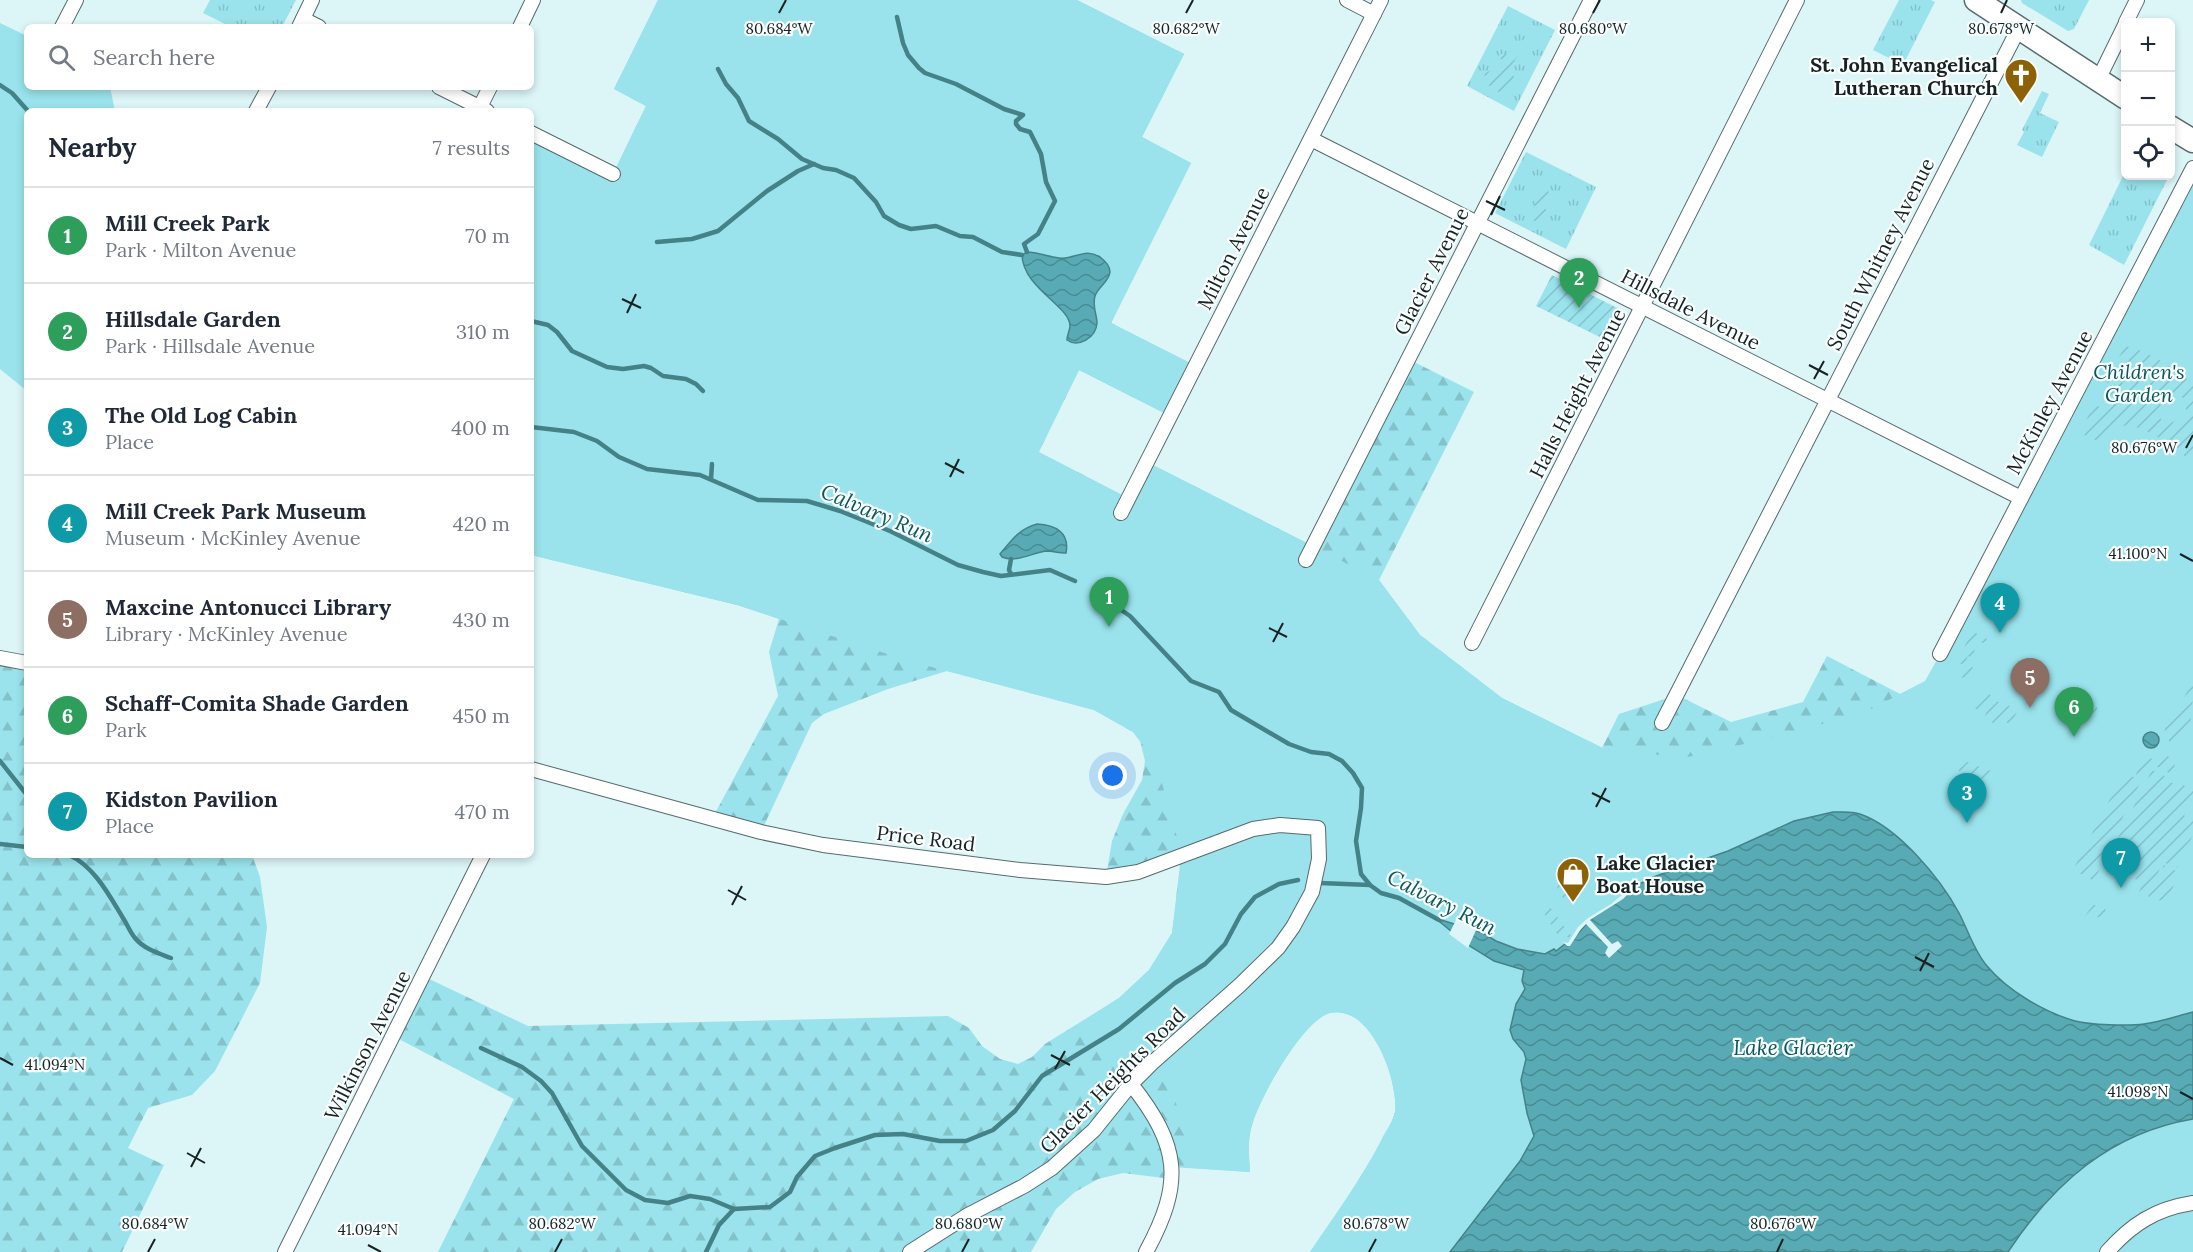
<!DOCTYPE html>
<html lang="en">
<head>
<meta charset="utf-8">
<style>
	:root { --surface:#fff; --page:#f2f2f3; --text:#1f2937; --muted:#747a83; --line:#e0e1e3; --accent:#ea580c }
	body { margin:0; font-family:Lora,serif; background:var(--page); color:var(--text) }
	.controls { position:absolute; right:18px; top:18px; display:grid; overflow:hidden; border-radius:9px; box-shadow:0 3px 9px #0003 }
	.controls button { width:54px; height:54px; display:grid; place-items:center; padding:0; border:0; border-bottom:2px solid var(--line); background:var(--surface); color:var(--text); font:30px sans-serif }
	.you { position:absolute; left:1113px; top:776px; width:21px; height:21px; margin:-15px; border:4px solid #fff; border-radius:50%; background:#1a73e8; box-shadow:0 0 0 9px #1a73e833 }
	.badge { display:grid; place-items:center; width:39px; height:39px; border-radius:50%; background:var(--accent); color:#fff; font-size:20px; font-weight:700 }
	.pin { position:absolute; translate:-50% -50px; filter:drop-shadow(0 2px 3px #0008) }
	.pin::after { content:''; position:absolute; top:32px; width:21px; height:18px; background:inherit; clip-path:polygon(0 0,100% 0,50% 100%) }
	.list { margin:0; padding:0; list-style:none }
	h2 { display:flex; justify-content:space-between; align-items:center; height:78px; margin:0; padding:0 24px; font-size:26px }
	h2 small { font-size:20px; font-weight:400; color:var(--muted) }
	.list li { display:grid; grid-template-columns:39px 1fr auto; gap:18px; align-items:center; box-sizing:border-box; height:96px; padding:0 24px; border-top:2px solid var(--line) }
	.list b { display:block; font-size:22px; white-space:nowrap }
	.list p { margin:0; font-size:20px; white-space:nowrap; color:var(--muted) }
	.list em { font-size:20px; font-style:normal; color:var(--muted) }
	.icon { flex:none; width:33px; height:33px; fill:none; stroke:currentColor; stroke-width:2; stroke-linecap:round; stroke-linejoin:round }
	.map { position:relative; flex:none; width:2193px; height:1252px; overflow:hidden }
	.search { position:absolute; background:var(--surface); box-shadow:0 3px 9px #0003; left:24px; top:24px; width:510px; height:66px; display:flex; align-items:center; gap:15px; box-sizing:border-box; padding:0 21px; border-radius:9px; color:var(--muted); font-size:22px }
	.panel { position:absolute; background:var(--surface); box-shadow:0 3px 9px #0003; left:24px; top:108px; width:510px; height:750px; border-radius:9px }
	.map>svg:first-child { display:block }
	.grass { fill:url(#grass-tufts) }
	.forest { fill:url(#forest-firs) }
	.park { fill:#9ae3ec }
	.garden { fill:url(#garden-furrows); fill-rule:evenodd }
	.water { fill:url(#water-waves); stroke:#458288; stroke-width:1.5 }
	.pier { fill:#dcf5f7 }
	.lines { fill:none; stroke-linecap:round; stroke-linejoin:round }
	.stream { stroke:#458288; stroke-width:4.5 }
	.street-casing { stroke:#566b6d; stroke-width:16 }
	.primary-casing { stroke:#566b6d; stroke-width:25 }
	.street { stroke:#fff; stroke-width:14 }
	.primary { stroke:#fff; stroke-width:22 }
	.ticks { fill:none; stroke:#192223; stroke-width:2 }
	.labels { text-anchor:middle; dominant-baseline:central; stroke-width:4.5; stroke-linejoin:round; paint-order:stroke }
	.poi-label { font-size:20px; font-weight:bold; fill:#192223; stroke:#f9fefe; text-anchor:end }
	.street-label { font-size:20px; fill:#192223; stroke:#f9fefe }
	.park-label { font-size:20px; font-style:italic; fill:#0b555c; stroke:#f9fefe }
	.water-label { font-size:21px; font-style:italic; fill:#0c565d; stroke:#f9fefe }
	.ticks-label { font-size:15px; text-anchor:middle; fill:#192223; stroke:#f9fefe; stroke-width:4.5; stroke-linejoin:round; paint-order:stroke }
</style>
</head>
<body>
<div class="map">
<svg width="2193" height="1252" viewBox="0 0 2193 1252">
	<defs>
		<pattern id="grass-tufts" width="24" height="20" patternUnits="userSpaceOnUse" patternTransform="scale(1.5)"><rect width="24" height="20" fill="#9ae3ec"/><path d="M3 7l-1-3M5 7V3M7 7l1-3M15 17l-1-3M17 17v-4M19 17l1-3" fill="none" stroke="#84c2ca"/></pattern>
		<pattern id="forest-firs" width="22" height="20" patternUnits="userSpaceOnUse" patternTransform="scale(1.5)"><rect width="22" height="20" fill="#9ae3ec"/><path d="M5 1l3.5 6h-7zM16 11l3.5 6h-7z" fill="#84c2ca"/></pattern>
		<pattern id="garden-furrows" width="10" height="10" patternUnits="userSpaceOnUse" patternTransform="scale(1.5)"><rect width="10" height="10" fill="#9ae3ec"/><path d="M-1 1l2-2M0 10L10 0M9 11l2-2" fill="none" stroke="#84c2ca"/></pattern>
		<pattern id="water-waves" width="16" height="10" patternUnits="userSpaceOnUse" patternTransform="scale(1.5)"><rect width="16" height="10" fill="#58abb4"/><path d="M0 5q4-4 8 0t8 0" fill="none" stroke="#488b92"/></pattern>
	</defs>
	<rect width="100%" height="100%" fill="#dcf5f7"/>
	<!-- grass -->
	<g class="grass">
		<path d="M210 0H296L282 27H231L203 13Z"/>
		<path d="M1899 0H1931L1935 2 1903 65 1873 50Z"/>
		<path d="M2021 0H2089L2074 29 2068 31 2022 3Z"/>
		<path d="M1508 6 1555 30 1514 111 1467 86Z"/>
		<path d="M2042 91 2049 94 2040 113 2059 122 2042 157 2017 145 2024 132 2022 130Z"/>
		<path d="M1526 152 1596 187 1566 249 1495 213Z"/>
		<path d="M2125 172 2126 176H2169L2124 265 2089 245Z"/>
	</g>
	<!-- forest -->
	<g class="forest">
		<path d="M658 0H1077L1184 54 1142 137 1191 163 1111 323 1196 366 1170 416 1079 370 1039 452 1128 498 1147 462 1313 546 1408 359 1474 392 1379 580 1420 635 1502 698 1602 748 1619 714 1677 695 1731 722 1803 702 1827 656 1900 694 1925 681 1938 658 1953 666 1469 1038 1310 1252C1335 1215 1360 1181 1381 1141 1385 1132 1393 1122 1395 1112 1399 1082 1371 1003 1330 1013 1303 1020 1261 1096 1253 1122 1247 1139 1249 1155 1250 1172L1171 1167 1172 1179 1123 1173 1098 1179 1075 1192 1056 1209 1031 1252H438L514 1099 393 1036 423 976 528 1026 948 1016 969 1028 982 1046 1000 1059 1018 1064 1032 1057 1045 1044 1119 998 1149 970 1172 933 1181 856 1106 877 1112 841 1123 814 1142 780 1145 761 1140 741 1133 732 1094 710 947 671 888 689 824 714 812 723 761 832 712 819 778 696 769 652 779 619 737 605 531 555 613 174 646 106 614 89Z"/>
		<path d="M0 658 27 663V855H252L260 877 267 927 260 983 215 1071 192 1095 148 1108 128 1148 164 1165 122 1252H0Z"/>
	</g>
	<!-- park -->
	<g class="park">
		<path d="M658 0H1077L1184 54 1142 137 1191 163 1111 323 1196 366 1170 416 1079 370 1038 452 1128 498 1147 462 1379 580 1420 635 1502 698 1603 748 1683 758 1796 732 1871 709 1926 681 2193 168V1252H1310C1335 1215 1360 1181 1381 1141 1385 1132 1393 1122 1395 1112 1399 1082 1371 1003 1330 1013 1303 1020 1261 1096 1253 1122 1247 1139 1249 1155 1250 1172L1193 1168 1163 1053 1131 1084 1078 1025 1119 998 1149 970 1172 933 1182 855 1156 762 1133 732 1094 710 909 661 737 605 531 555V133L613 174 646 106 614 89Z"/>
		<path d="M0 23 27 36V87H110L115 111H27V391L0 369Z"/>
	</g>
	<!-- garden -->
	<g class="garden">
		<path d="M1526 38 1530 41C1525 49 1518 54 1513 63 1513 76 1517 87 1506 97L1484 82 1485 73 1502 66 1504 61 1499 58 1501 54H1511L1520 42Z"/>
		<path d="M1541 188 1547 189 1550 195 1542 203 1550 216 1547 222 1541 224 1534 221 1531 213 1535 205 1533 196Z"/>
		<path d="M1552 275 1621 310 1606 340 1536 306Z"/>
		<path d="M2125 346C2150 351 2172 368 2193 383V453L2185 457 2180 450C2153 436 2122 408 2099 442L2080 433 2094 404 2102 408 2109 393 2107 380ZM2182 396 2188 416 2163 426 2159 413 2162 412 2160 403Z"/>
		<path d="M1972 631 1991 641 1989 646 1979 641 1977 643 1973 642 1971 646 1975 648 1974 651 1976 652 1973 659 1968 656 1965 663 1973 667 1967 680 1959 676 1964 665 1957 662Z"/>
		<path d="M2193 680C2193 695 2193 726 2185 738 2182 742 2177 744 2173 747L2169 745V737L2163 727 2167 721 2175 715Z"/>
		<path d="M1986 691 1998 702 2018 709 2011 725 1999 718 1995 724 1984 718 1987 711 1980 708 1978 710 1974 708 1979 698 1982 699Z"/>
		<path d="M2082 700 2097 707 2099 715 2093 717 2078 709 2076 702Z"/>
		<path d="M2165 753 2175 763 2173 775 2150 763 2101 861 2103 863 2094 881 2077 872 2074 868 2122 776 2135 777 2143 757 2155 759Z"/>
		<path d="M1962 760 1991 771 1987 777 1985 779 1976 778 1952 768 1957 761Z"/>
		<path d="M2152 770 2171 779 2170 782 2178 785 2179 783 2193 790V798L2184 816 2193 820V835L2177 868 2163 862 2152 886 2154 887 2164 865 2180 873 2166 901 2156 900 2139 892 2143 883 2105 864Z"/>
		<path d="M1569 864C1578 868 1587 877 1586 887L1584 888 1576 879 1565 887 1570 894 1564 899 1557 891 1558 875 1565 865Z"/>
		<path d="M1546 905 1550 907 1572 937H1559L1545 915Z"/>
		<path d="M2093 905 2105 907 2107 918 2085 916Z"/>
	</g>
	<!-- water -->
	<g class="water">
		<path d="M1027 252C1038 252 1048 257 1059 258 1075 260 1084 247 1100 257 1104 260 1110 266 1110 272 1109 282 1098 287 1095 296 1092 306 1097 315 1097 323 1096 338 1078 348 1067 340 1067 335 1070 330 1070 326 1070 306 1023 288 1022 255Z"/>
		<path d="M1037 524C1055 525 1070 532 1066 553 1059 553 1052 551 1046 551 1032 553 1016 563 1002 557L1000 554C1012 540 1019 529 1037 524Z"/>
		<circle cx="2151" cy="740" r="8"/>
		<path d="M1833 812C1841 812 1852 811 1860 814 1898 827 1940 878 1959 913 1968 930 1974 951 1987 966 2008 991 2044 1012 2075 1021 2090 1025 2129 1026 2144 1024 2160 1022 2177 1016 2193 1012V1119C2110 1133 2053 1184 2008 1252H1450L1520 1161 1534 1136 1527 1113 1521 1080 1526 1059 1524 1052 1513 1039 1510 1030 1516 1004 1525 989 1522 981 1524 970 1494 961 1468 945 1435 918 1483 933 1496 941 1517 949 1545 954 1554 949 1556 951 1565 944 1567 946 1590 920 1631 891 1629 889 1656 876 1728 851 1794 821Z"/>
	</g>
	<!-- pier -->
	<g class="pier">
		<path d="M1629 889 1631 891 1623 899 1590 920 1612 944 1618 941 1622 946 1609 958 1605 953 1608 947 1586 924 1581 929 1570 946H1567L1563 942 1568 943 1578 927 1588 918 1611 904Z"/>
		<path d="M1456 920 1477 928 1468 948 1449 934Z"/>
	</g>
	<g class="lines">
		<!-- stream -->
		<g class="stream">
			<path d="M897 17 903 43 908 55 919 68 925 73 956 84 1004 109 1023 115 1016 121V124L1020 129 1030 132 1041 154 1046 182 1055 201 1038 234 1024 244 1027 252"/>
			<path d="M718 69 726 84 738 98 749 121 778 139 802 159 823 168 836 170 854 178 876 202 884 216 899 225 911 229 936 226 960 236 973 237 1002 252 1022 255"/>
			<path d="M0 85 12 93 28 111"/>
			<path d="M657 242 692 239 718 231 767 191 798 171 814 164"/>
			<path d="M531 321 548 325 557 332 572 351 607 367 623 369 644 366 651 368 663 376 686 379 696 384 703 391"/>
			<path d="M531 427 574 432 597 441 619 457 647 469 700 475 758 500 807 501 840 511 890 531 958 565 983 572 1001 576 1050 570 1075 581"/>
			<path d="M711 479 712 464"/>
			<path d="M1011 574 1009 570 1011 559"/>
			<path d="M1098 594 1130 616 1191 681 1219 692 1231 710 1289 744 1311 752 1329 754 1342 761 1353 773 1362 788 1361 808 1356 841 1361 874 1370 885 1381 893 1399 898 1439 920"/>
			<path d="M0 761 27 795"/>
			<path d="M0 844 27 847"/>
			<path d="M69 855C94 866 109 895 123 918 127 924 130 932 135 938 144 949 158 953 171 958"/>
			<path d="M1320 883 1370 885"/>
			<path d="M481 1048 522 1067 541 1081 552 1093 582 1146 626 1190 645 1200 668 1203 690 1196 710 1199 734 1209 770 1207 790 1192 797 1177 815 1156 835 1148 875 1135 903 1134 940 1141H966L993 1130 1015 1111 1042 1076 1119 1029 1175 983 1205 964 1225 944 1241 914 1255 897 1279 884 1298 880"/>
			<path d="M706 1252 719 1225 734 1209"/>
		</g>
		<defs>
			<g id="street">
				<path d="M1347 0 1374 14"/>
				<path d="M303 19 319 27"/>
				<path d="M2126 22 2137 0"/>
				<path d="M62 27 76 0"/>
				<path d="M299 27 312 0"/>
				<path d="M520 27 533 0"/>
				<path d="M2098 80 2126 23"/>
				<path d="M439 87 487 111"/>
				<path d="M480 107 490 87"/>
				<path d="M256 111 269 87"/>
				<path d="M531 133 613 174"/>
				<path d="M1311 139 2021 498"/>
				<path d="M1121 513 1381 0"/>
				<path d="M1306 560 1591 0"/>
				<path d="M1472 643 1797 0"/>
				<path d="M1940 654 2193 168"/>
				<path d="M0 658 27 663"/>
				<path d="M1662 723 2019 28"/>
				<path d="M531 769 761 832 823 845 1020 870 1106 877 1138 872 1253 829 1280 825 1318 828 1319 859 1312 892 1293 927 1278 948 1240 985 1152 1063 1131 1084 1094 1130 1052 1168 1024 1186 968 1215 910 1252"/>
				<path d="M1131 1084C1180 1146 1184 1182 1146 1252"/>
				<path d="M285 1252 483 855"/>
				<path d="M2107 1252C2132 1224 2155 1209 2193 1203"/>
			</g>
			<g id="primary">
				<path d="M1976 0 2126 98"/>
				<path d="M2170 127 2193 141"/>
			</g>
		</defs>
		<!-- street casing -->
		<use href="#street" class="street-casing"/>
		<!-- primary casing -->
		<use href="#primary" class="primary-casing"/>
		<!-- street -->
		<use href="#street" class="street"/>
		<!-- primary -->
		<use href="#primary" class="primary"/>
	</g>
	<!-- ticks -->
	<path class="ticks" d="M779 13 786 0M1186 13 1193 0M1593 13 1600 0M2001 13 2007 0M1486 201 1505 210M1491 215 1500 196M622 299 641 308M627 313 636 294M1809 365 1828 375M1814 379 1824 361M2186 448 2193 435M945 463 964 473M950 477 959 459M2180 554 2193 561M1269 628 1287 637M1273 642 1283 623M1592 793 1610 802M1596 807 1606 788M728 890 746 900M732 905 742 886M1915 957 1934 967M1920 971 1929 953M1051 1055 1070 1065M0 1058 13 1065M1055 1069 1065 1051M2180 1092 2193 1099M187 1153 205 1163M191 1167 201 1148M368 1245 381 1252M148 1252 155 1239M555 1252 562 1239M962 1252 969 1239M1369 1252 1376 1239M1777 1252 1783 1239"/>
	<!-- icons -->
	<defs>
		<symbol id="church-pin" viewBox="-11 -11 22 30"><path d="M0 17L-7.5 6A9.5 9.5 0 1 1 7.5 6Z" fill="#8d6206" stroke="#f9fefe"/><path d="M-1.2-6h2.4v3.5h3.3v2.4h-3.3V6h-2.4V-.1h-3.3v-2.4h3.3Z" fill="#fff"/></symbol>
		<symbol id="shop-pin" viewBox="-11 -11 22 30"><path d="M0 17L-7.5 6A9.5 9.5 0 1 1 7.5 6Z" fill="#8d6206" stroke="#f9fefe"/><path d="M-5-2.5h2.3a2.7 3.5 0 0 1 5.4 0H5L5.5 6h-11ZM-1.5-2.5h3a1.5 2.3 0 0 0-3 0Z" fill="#fff"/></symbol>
	</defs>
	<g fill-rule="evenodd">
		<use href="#church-pin" x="2002" y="56" width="38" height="52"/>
		<use href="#shop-pin" x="1554" y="855" width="38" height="52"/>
	</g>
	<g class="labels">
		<!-- poi labels -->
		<g class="poi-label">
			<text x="1998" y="64">St. John Evangelical<tspan x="1998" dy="23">Lutheran Church</tspan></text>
			<text x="1596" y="862" text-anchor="start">Lake Glacier<tspan x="1596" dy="23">Boat House</tspan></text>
		</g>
		<!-- street labels -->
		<g class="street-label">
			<text transform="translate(1233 248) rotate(-63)">Milton Avenue</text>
			<text transform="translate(1880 254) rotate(-63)">South Whitney Avenue</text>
			<text transform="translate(1431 271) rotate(-63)">Glacier Avenue</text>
			<text transform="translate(1691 309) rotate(27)">Hillsdale Avenue</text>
			<text transform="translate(1577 393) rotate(-63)">Halls Height Avenue</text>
			<text transform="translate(2049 402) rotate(-62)">McKinley Avenue</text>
			<text transform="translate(926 838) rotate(7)">Price Road</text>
			<text transform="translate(367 1045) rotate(-63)">Wilkinson Avenue</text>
			<text transform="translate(1112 1080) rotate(-45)">Glacier Heights Road</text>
		</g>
		<!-- park labels -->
		<g class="park-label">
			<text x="2139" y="371">Children's<tspan x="2139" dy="23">Garden</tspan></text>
		</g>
		<!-- water labels -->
		<g class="water-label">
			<text transform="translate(877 513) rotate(23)">Calvary Run</text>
			<text transform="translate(1442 902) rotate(27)">Calvary Run</text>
			<text x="1793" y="1047">Lake Glacier</text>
		</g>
	</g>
	<g class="ticks-label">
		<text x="779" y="34">80.684°W</text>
		<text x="1186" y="34">80.682°W</text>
		<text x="1593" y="34">80.680°W</text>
		<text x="2001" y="34">80.678°W</text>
		<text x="2144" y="453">80.676°W</text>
		<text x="2138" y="559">41.100°N</text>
		<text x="55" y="1070">41.094°N</text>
		<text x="2138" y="1097">41.098°N</text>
		<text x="155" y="1229">80.684°W</text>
		<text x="562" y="1229">80.682°W</text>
		<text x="969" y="1229">80.680°W</text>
		<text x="1376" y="1229">80.678°W</text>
		<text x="1783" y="1229">80.676°W</text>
		<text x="368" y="1235">41.094°N</text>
	</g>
</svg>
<div class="controls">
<button>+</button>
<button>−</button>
<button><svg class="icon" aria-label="locate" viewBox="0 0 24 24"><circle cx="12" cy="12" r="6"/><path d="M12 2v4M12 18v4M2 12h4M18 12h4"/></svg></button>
</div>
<div class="you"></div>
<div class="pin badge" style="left:1109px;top:627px;background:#2e9e5b">1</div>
<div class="pin badge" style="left:1579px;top:308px;background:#2e9e5b">2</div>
<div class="pin badge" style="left:1967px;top:823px;background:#0f9aa8">3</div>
<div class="pin badge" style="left:2000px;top:633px;background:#0f9aa8">4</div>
<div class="pin badge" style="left:2030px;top:708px;background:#8d6e63">5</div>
<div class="pin badge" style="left:2074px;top:737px;background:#2e9e5b">6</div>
<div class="pin badge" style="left:2121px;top:888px;background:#0f9aa8">7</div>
<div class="search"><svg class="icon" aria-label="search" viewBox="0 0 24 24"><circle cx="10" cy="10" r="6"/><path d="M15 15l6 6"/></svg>Search here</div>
<section class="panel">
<h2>Nearby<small>7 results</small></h2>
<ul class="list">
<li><span class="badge" style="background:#2e9e5b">1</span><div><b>Mill Creek Park</b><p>Park · Milton Avenue</p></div><em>70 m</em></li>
<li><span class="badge" style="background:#2e9e5b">2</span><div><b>Hillsdale Garden</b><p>Park · Hillsdale Avenue</p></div><em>310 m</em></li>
<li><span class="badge" style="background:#0f9aa8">3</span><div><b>The Old Log Cabin</b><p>Place</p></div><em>400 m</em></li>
<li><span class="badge" style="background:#0f9aa8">4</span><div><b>Mill Creek Park Museum</b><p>Museum · McKinley Avenue</p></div><em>420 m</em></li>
<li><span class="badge" style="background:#8d6e63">5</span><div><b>Maxcine Antonucci Library</b><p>Library · McKinley Avenue</p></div><em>430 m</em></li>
<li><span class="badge" style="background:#2e9e5b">6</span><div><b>Schaff-Comita Shade Garden</b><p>Park</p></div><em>450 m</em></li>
<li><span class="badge" style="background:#0f9aa8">7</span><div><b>Kidston Pavilion</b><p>Place</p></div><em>470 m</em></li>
</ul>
</section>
</div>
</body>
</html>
